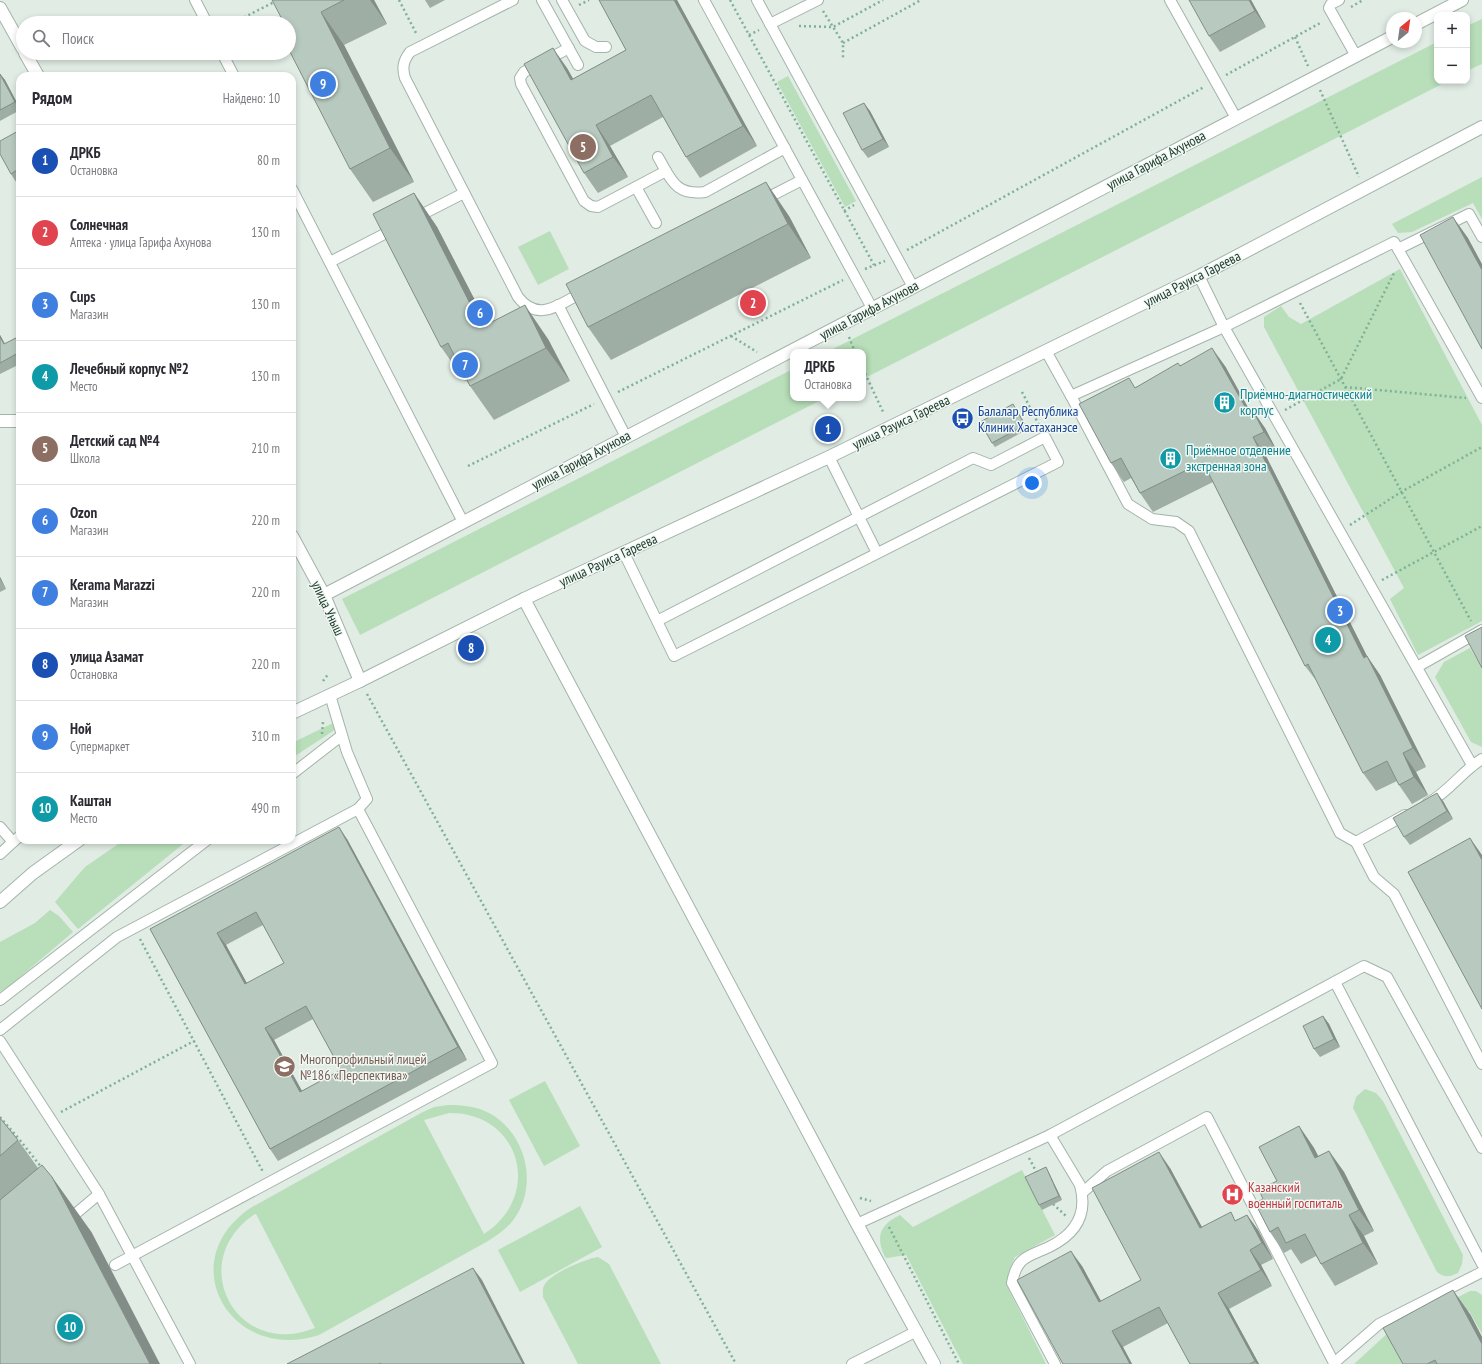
<!DOCTYPE html>
<html lang="ru">
<head>
<meta charset="utf-8">
<style>
	:root { --surface:#fff; --page:#f7f7f7; --text:#2b2b33; --muted:#7c7c81; --line:#e1e1e2; --accent:#fa5451 }
	body { margin:0; font-family:"PT Sans Narrow",sans-serif; background:var(--page); color:var(--text) }
	.controls { position:absolute; right:12px; top:12px; display:grid; overflow:hidden; border-radius:8px; box-shadow:0 2px 6px #0003 }
	.controls button { width:36px; height:36px; display:grid; place-items:center; padding:0; border:0; border-bottom:1px solid var(--line); background:var(--surface); color:var(--text); font:20px sans-serif }
	.compass { position:absolute; left:1386px; top:12px; width:36px; height:36px; border-radius:50%; background:var(--surface); box-shadow:0 2px 6px #0003; rotate:29deg }
	.you { position:absolute; left:1032px; top:483px; width:14px; height:14px; margin:-10px; border:3px solid #fff; border-radius:50%; background:#1a73e8; box-shadow:0 0 0 6px #1a73e833 }
	.badge { display:grid; place-items:center; width:26px; height:26px; border-radius:50%; background:var(--accent); color:#fff; font-size:13px; font-weight:700 }
	.pin { position:absolute; translate:-50% -50%; border:2px solid #fff; box-shadow:0 1px 4px #0006 }
	.popup { position:absolute; left:790px; top:349px; width:76px; height:52px; box-sizing:border-box; display:grid; place-content:center; border-radius:8px; background:var(--surface); filter:drop-shadow(0 1px 3px #0005); font-size:13px; white-space:nowrap; color:var(--muted) }
	.popup b { font-size:15px; color:var(--text) }
	.popup::after { content:''; position:absolute; left:50%; top:100%; margin-left:-8px; border:8px solid transparent; border-top-color:var(--surface) }
	.list { margin:0; padding:0; list-style:none }
	h2 { display:flex; justify-content:space-between; align-items:center; height:52px; margin:0; padding:0 16px; font-size:17px }
	h2 small { font-size:13px; font-weight:400; color:var(--muted) }
	.list li { display:grid; grid-template-columns:26px 1fr auto; gap:12px; align-items:center; box-sizing:border-box; height:72px; padding:0 16px; border-top:1px solid var(--line) }
	.list b { display:block; font-size:15px; white-space:nowrap }
	.list p { margin:0; font-size:13px; white-space:nowrap; color:var(--muted) }
	.list em { font-size:13px; font-style:normal; color:var(--muted) }
	.icon { flex:none; width:22px; height:22px; fill:none; stroke:currentColor; stroke-width:2; stroke-linecap:round; stroke-linejoin:round }
	.map { position:relative; flex:none; width:1482px; height:1364px; overflow:hidden }
	.search { position:absolute; background:var(--surface); box-shadow:0 2px 6px #0003; left:16px; top:16px; width:280px; height:44px; display:flex; align-items:center; gap:10px; box-sizing:border-box; padding:0 14px; border-radius:22px; color:var(--muted); font-size:15px }
	.panel { position:absolute; background:var(--surface); box-shadow:0 2px 6px #0003; left:16px; top:72px; width:280px; height:772px; border-radius:12px }
	.map>svg:first-child { display:block }
	.green { fill:#b8dfb9; fill-rule:evenodd }
	.lines { fill:none; stroke-linecap:round; stroke-linejoin:round }
	.service-casing { stroke:#a3b4aa; stroke-width:12 }
	.minor-casing { stroke:#a3b4aa; stroke-width:14 }
	.tertiary-casing { stroke:#a3b4aa; stroke-width:14 }
	.path { stroke:#7fb196; stroke-width:2.5; stroke-dasharray:2 3; stroke-linecap:butt }
	.service { stroke:#fff; stroke-width:10 }
	.minor { stroke:#fff; stroke-width:12 }
	.tertiary { stroke:#fff; stroke-width:12 }
	.wall { fill:#9eaea4; fill-rule:evenodd }
	.shaded-wall { fill:#818d86 }
	.building { fill:#b8cabf; stroke:#818d86; fill-rule:evenodd }
	.labels { text-anchor:middle; dominant-baseline:central; stroke-width:3; stroke-linejoin:round; paint-order:stroke }
	.street-label { font-size:14px; fill:#203d2f; stroke:#f1f8f3 }
	.culture-label { font-size:14px; fill:#0d838f; stroke:#f1f8f3; text-anchor:start }
	.transit-label { font-size:14px; fill:#164399; stroke:#f1f8f3; text-anchor:start }
	.education-label { font-size:14px; fill:#785e54; stroke:#f1f8f3; text-anchor:start }
	.health-label { font-size:14px; fill:#be3a42; stroke:#f1f8f3; text-anchor:start }
</style>
</head>
<body>
<div class="map">
<svg width="1482" height="1364" viewBox="0 0 1482 1364">
	<rect width="100%" height="100%" fill="#e0ece4"/>
	<!-- green -->
	<g class="green">
		<path d="M1482 19V64L1467 71V26Z"/>
		<path d="M1437 42V81H1448L863 379V352H827Z"/>
		<path d="M788 76 856 201 845 207 777 82Z"/>
		<path d="M1482 177V219L1473 203 1412 232 1398 233 1392 224Z"/>
		<path d="M550 231 569 269 538 285 518 247Z"/>
		<path d="M1400 269 1482 425V621L1418 655 1390 599 1404 588 1264 327V317L1281 306 1289 317 1301 324Z"/>
		<path d="M793 369V398H825L360 635 342 599Z"/>
		<path d="M1470 648 1482 668V747L1471 742 1435 677 1444 662Z"/>
		<path d="M333 723 335 728 333 731 292 758V743Z"/>
		<path d="M124 840H188L78 929 55 902 85 867Z"/>
		<path d="M50 910 59 916 73 932 13 983 0 992V942L35 923Z"/>
		<path d="M545 1081 580 1146 544 1166 509 1100Z"/>
		<path d="M1365 1089 1376 1093 1383 1101 1463 1255 1462 1264 1458 1273C1449 1277 1445 1278 1437 1272L1353 1108 1356 1097Z"/>
		<path d="M448 1105C462 1105 476 1106 489 1113 528 1134 540 1190 510 1224 503 1231 496 1236 488 1241L319 1335C230 1364 171 1260 252 1207L421 1113 434 1107ZM449 1113C520 1112 544 1195 484 1234L424 1120ZM255 1214H256L315 1328C236 1360 184 1261 255 1214Z"/>
		<path d="M1022 1170 1055 1235 1015 1257 1009 1271 1007 1286 1046 1364H963L906 1255 887 1258 885 1257C875 1236 880 1225 900 1215L913 1227Z"/>
		<path d="M580 1206 602 1247 520 1292 498 1250Z"/>
		<path d="M598 1257 609 1264 661 1364H578L543 1297C543 1293 542 1288 545 1284 552 1273 585 1259 598 1257Z"/>
		<path d="M1470 1291H1476L1482 1295V1334L1469 1311 1399 1351 1406 1364H1354L1389 1332Z"/>
	</g>
	<g class="lines">
		<defs>
			<g id="service">
				<path d="M195 0 207 23"/>
				<path d="M513 0 410 52C403 61 402 68 405 78L518 297C539 324 561 303 585 291"/>
				<path d="M542 0 578 65"/>
				<path d="M562 0 585 41 596 47H606"/>
				<path d="M704 0 872 308"/>
				<path d="M757 0 913 287"/>
				<path d="M1170 0 1236 118"/>
				<path d="M1339 0 1331 4 1329 8 1356 56"/>
				<path d="M770 24 818 0"/>
				<path d="M569 48 524 72 520 78 521 84 584 201 591 206 598 207 666 171"/>
				<path d="M222 53 234 76"/>
				<path d="M658 157C671 179 675 196 705 192L785 148"/>
				<path d="M636 187 656 223"/>
				<path d="M292 189 463 522"/>
				<path d="M763 200 802 180"/>
				<path d="M415 218 464 193"/>
				<path d="M1398 249 1469 214 1482 237"/>
				<path d="M330 262 396 228"/>
				<path d="M1199 276 1224 327 1472 765"/>
				<path d="M558 305 626 437"/>
				<path d="M1046 351 1071 396"/>
				<path d="M829 457 877 553"/>
				<path d="M624 553 674 656 1058 462 1045 437 991 465 973 458 657 621"/>
				<path d="M1417 667 1482 630"/>
				<path d="M330 695 347 752 367 799 358 809"/>
				<path d="M292 774 341 736"/>
				<path d="M1428 803C1449 792 1462 771 1482 759"/>
				<path d="M1405 815 1356 842 1340 833 1189 531 1176 522 1152 519 1128 504 1071 396 1224 327 1394 242 1482 398"/>
				<path d="M0 827 13 842 20 836"/>
				<path d="M1356 842 1374 877 1394 894 1482 1064"/>
				<path d="M0 854 13 842"/>
				<path d="M1335 982 1482 1264"/>
				<path d="M0 1000 207 840"/>
				<path d="M0 1030 117 937 358 809 492 1063 115 1265"/>
				<path d="M0 1041 99 1194 190 1364"/>
				<path d="M1050 1135 1080 1185C1088 1214 1076 1234 1049 1247 1028 1257 1017 1256 1012 1283L1055 1364"/>
				<path d="M1082 1193 1107 1171 1207 1117 1334 1363 1379 1324 1482 1272"/>
				<path d="M67 1221 99 1194"/>
				<path d="M857 1224 1050 1135 1364 966 1387 977 1482 1148"/>
				<path d="M852 1364 917 1331"/>
			</g>
			<g id="minor">
				<path d="M0 8 23 49"/>
				<path d="M1416 24 1462 0"/>
				<path d="M25 53 38 76"/>
				<path d="M0 421H20"/>
				<path d="M292 536 324 595 360 681"/>
				<path d="M324 595 1392 37"/>
				<path d="M524 599 857 1224 934 1364"/>
			</g>
			<g id="tertiary">
				<path d="M292 713 360 681 524 599 829 457 1199 276 1482 127"/>
				<path d="M0 902 33 873 79 840"/>
			</g>
		</defs>
		<!-- service casing -->
		<use href="#service" class="service-casing"/>
		<!-- minor casing -->
		<use href="#minor" class="minor-casing"/>
		<!-- tertiary casing -->
		<use href="#tertiary" class="tertiary-casing"/>
		<!-- path -->
		<g class="path">
			<path d="M399 0 416 33"/>
			<path d="M730 0 874 265"/>
			<path d="M579 5 589 0"/>
			<path d="M1351 7 1363 0"/>
			<path d="M823 11 843 43V59"/>
			<path d="M235 22 278 0"/>
			<path d="M799 26 833 27 883 0"/>
			<path d="M749 35 759 30"/>
			<path d="M1295 37 1308 66"/>
			<path d="M843 43 921 0"/>
			<path d="M1226 75 1322 22"/>
			<path d="M1320 90 1359 177"/>
			<path d="M844 211 854 205"/>
			<path d="M907 250 1204 87"/>
			<path d="M865 269 885 261"/>
			<path d="M1300 303 1471 621"/>
			<path d="M731 336 757 352"/>
			<path d="M849 337 855 352"/>
			<path d="M863 369 884 414"/>
			<path d="M1345 387 1466 398"/>
			<path d="M618 392 843 280"/>
			<path d="M1022 392 1039 425"/>
			<path d="M1285 410 1341 379 1395 271"/>
			<path d="M468 466 594 404"/>
			<path d="M1350 525 1401 492 1482 447"/>
			<path d="M1382 580 1482 526"/>
			<path d="M323 681 329 673"/>
			<path d="M367 694 736 1364"/>
			<path d="M322 734 323 722"/>
			<path d="M140 939 263 1172"/>
			<path d="M61 1112 194 1041"/>
			<path d="M0 1117 19 1139"/>
			<path d="M16 1141 19 1139 42 1168"/>
			<path d="M1029 1158 1037 1173"/>
			<path d="M860 1198 871 1201"/>
			<path d="M1053 1204 1066 1216"/>
			<path d="M889 1227 959 1364"/>
		</g>
		<!-- service -->
		<use href="#service" class="service"/>
		<!-- minor -->
		<use href="#minor" class="minor"/>
		<!-- tertiary -->
		<use href="#tertiary" class="tertiary"/>
	</g>
	<!-- wall -->
	<g class="wall">
		<path d="M272 0H374L387 24 344 45 414 182 373 202 350 169 289 23Z"/>
		<path d="M425 0H445L430 8Z"/>
		<path d="M599 0H677L757 146 700 178 686 157 663 117 610 146 628 177 598 193 584 173 567 68 573 79 626 50Z"/>
		<path d="M1251 0 1266 27 1220 52 1209 36Z"/>
		<path d="M0 74 5 80 20 108V110L0 121Z"/>
		<path d="M870 111 889 147 868 158 862 150Z"/>
		<path d="M20 130V180L16 182 11 174Z"/>
		<path d="M414 193 437 227 487 324 548 339 570 381 494 420 470 386 467 380 465 381 441 347Z"/>
		<path d="M789 216 811 258 611 360 588 327Z"/>
		<path d="M0 335 5 344 20 336V364L0 374Z"/>
		<path d="M1180 365 1225 366 1250 411 1265 428 1277 451 1266 456 1367 656 1380 675 1426 767 1416 772 1428 795 1412 804 1399 785 1397 781 1376 791 1363 773 1319 684 1305 666 1213 482 1153 512 1140 493 1131 478 1124 482 1111 463 1136 387Z"/>
		<path d="M1016 408 1028 429 995 447 992 443Z"/>
		<path d="M0 577 6 589 0 592Z"/>
		<path d="M1443 801 1453 819 1410 845 1404 837Z"/>
		<path d="M347 839 467 1060 278 1161 270 1149 150 929ZM263 925 284 963 247 984 226 945ZM313 1019 341 1070 302 1091 274 1040Z"/>
		<path d="M1323 1016 1329 1024 1340 1047 1320 1057 1314 1049Z"/>
		<path d="M0 1118 18 1140 38 1168 52 1177 92 1233 0 1364Z"/>
		<path d="M1299 1126 1314 1148 1318 1156 1329 1151 1344 1172 1374 1231 1364 1236 1378 1264 1335 1286 1321 1264 1316 1256 1301 1264 1291 1249 1284 1253 1270 1232 1263 1199 1277 1181Z"/>
		<path d="M1170 1168 1202 1227 1236 1220 1247 1215 1258 1230 1273 1259 1261 1265 1272 1286 1229 1309 1259 1364H1190L1168 1323 1123 1347 1132 1364H1063L1082 1266 1101 1301 1141 1280Z"/>
		<path d="M1048 1171 1062 1200 1042 1210 1039 1205Z"/>
		<path d="M1470 1314 1482 1337V1364H1403Z"/>
	</g>
	<!-- shaded-wall -->
	<g class="shaded-wall">
		<path d="M370 0H374L387 24Z"/>
		<path d="M674 0H677L757 146 743 126Z"/>
		<path d="M1249 0H1251L1266 27 1255 11Z"/>
		<path d="M321 12 344 45 414 182 390 148Z"/>
		<path d="M553 48 567 68 585 100 571 80Z"/>
		<path d="M0 74 5 80 20 109 15 102Z"/>
		<path d="M864 103 870 111 889 147 883 139Z"/>
		<path d="M596 125 610 146 628 177 613 157Z"/>
		<path d="M766 182 789 216 811 258 788 224Z"/>
		<path d="M414 193 437 227 506 360 482 327Z"/>
		<path d="M1453 217 1468 238 1482 264V270Z"/>
		<path d="M525 305 548 339 570 381 546 348Z"/>
		<path d="M0 335 10 353 4 344 0 337Z"/>
		<path d="M1212 348 1225 366 1261 431 1248 412Z"/>
		<path d="M1252 409 1265 428 1277 451 1264 432Z"/>
		<path d="M1253 437 1266 456 1374 670 1367 656 1380 675 1426 767 1413 748 1364 658Z"/>
		<path d="M0 577 6 589 0 579Z"/>
		<path d="M1403 753 1416 772 1428 795 1414 777Z"/>
		<path d="M1437 793 1443 801 1453 819 1447 811Z"/>
		<path d="M339 827 347 839 467 1060 458 1047Z"/>
		<path d="M1470 838 1482 855V860Z"/>
		<path d="M217 933 226 945 254 996 245 984Z"/>
		<path d="M1323 1016 1329 1024 1340 1047 1334 1039Z"/>
		<path d="M265 1028 274 1040 309 1104 300 1092Z"/>
		<path d="M1299 1126 1314 1148 1330 1179 1315 1158Z"/>
		<path d="M1329 1151 1344 1172 1374 1231 1359 1210Z"/>
		<path d="M1159 1152 1170 1168 1211 1244 1200 1228Z"/>
		<path d="M1046 1167 1048 1171 1062 1200 1059 1196Z"/>
		<path d="M52 1177 92 1233 160 1364H150Z"/>
		<path d="M1247 1215 1258 1230 1273 1259 1262 1243Z"/>
		<path d="M1349 1215 1364 1236 1378 1264 1363 1243Z"/>
		<path d="M1250 1250 1261 1265 1272 1286 1261 1270Z"/>
		<path d="M1071 1251 1082 1266 1110 1318 1099 1302Z"/>
		<path d="M473 1268 482 1280 525 1364H523Z"/>
		<path d="M1453 1290 1470 1314 1482 1337V1344Z"/>
		<path d="M1218 1293 1229 1309 1259 1364H1257L1255 1361Z"/>
		<path d="M1112 1331 1123 1347 1132 1364H1130Z"/>
	</g>
	<!-- building -->
	<g class="building">
		<path d="M272 0H344L321 12 390 148 350 169 289 50V23H284Z"/>
		<path d="M599 0H674L743 126 686 157 651 95 596 125 613 157 584 173 524 64 553 48 571 80 626 50Z"/>
		<path d="M1189 0H1249L1255 11 1209 36Z"/>
		<path d="M0 74 15 102 0 110Z"/>
		<path d="M864 103 883 139 862 150 843 113Z"/>
		<path d="M20 130V168L11 174 0 154V141Z"/>
		<path d="M766 182 788 224 588 327 566 284Z"/>
		<path d="M414 193 482 327 525 305 546 348 470 386 448 343 441 347 373 214Z"/>
		<path d="M1453 217 1482 270V349L1420 235Z"/>
		<path d="M20 336V352L0 363V337L4 344Z"/>
		<path d="M1212 348 1248 412 1252 409 1264 432 1253 437 1364 658 1367 656 1413 748 1403 753 1414 777 1399 785 1387 761 1363 773 1308 664 1305 666 1203 462 1140 493 1121 458 1111 463 1079 404 1129 378 1135 388 1178 363 1180 366Z"/>
		<path d="M1013 404 1025 425 992 443 980 422Z"/>
		<path d="M1482 627V668L1465 636Z"/>
		<path d="M1437 793 1447 811 1404 837 1393 818Z"/>
		<path d="M339 827 458 1047 270 1149 150 929ZM256 912 284 963 245 984 217 933ZM306 1006 341 1070 300 1092 265 1028Z"/>
		<path d="M1470 838 1482 860V1009L1408 872Z"/>
		<path d="M1323 1016 1334 1039 1314 1049 1303 1026Z"/>
		<path d="M0 1118 18 1140 0 1156Z"/>
		<path d="M1299 1126 1315 1158 1329 1151 1359 1210 1349 1215 1363 1243 1321 1264 1305 1234 1286 1243 1278 1227 1270 1232 1255 1203 1263 1199 1259 1190 1277 1181 1259 1147Z"/>
		<path d="M1159 1152 1200 1228 1231 1212 1235 1221 1247 1215 1262 1243 1250 1250 1261 1270 1218 1293 1255 1361 1250 1364H1190L1159 1307 1112 1331 1130 1364H1063L1017 1280 1071 1251 1099 1302 1141 1280 1092 1188Z"/>
		<path d="M42 1165 52 1177 150 1364H0V1200Z"/>
		<path d="M1046 1167 1059 1196 1039 1205 1025 1177Z"/>
		<path d="M473 1268 523 1364H381L380 1363 378 1364H287Z"/>
		<path d="M1453 1290 1482 1344V1364H1437L1435 1360 1427 1364H1403L1383 1328Z"/>
	</g>
	<!-- icons -->
	<defs>
		<symbol id="building-disc" viewBox="-11 -11 22 22"><circle r="9.5" fill="#0f9aa8" stroke="#f1f8f3"/><path d="M-4-6H4V6H1V3H-1V6H-4ZM-2.5-4.3h1.7v1.8h-1.7ZM.8-4.3h1.7v1.8H.8ZM-2.5-1h1.7V.8h-1.7ZM.8-1h1.7V.8H.8Z" fill="#fff"/></symbol>
		<symbol id="bus-disc" viewBox="-11 -11 22 22"><circle r="9.5" fill="#1a4fb4" stroke="#f1f8f3"/><path d="M-5-6H5V4H4V6H2V4H-2V6H-4V4H-5ZM-3.5-4V0h7V-4ZM-3.5 1.2v1.5H-2V1.2ZM2 1.2v1.5H3.5V1.2Z" fill="#fff"/></symbol>
		<symbol id="school-disc" viewBox="-11 -11 22 22"><circle r="9.5" fill="#8d6e63" stroke="#f1f8f3"/><path d="M0-5L7-2L0 1L-7-2ZM-4 1L0 2.5L4 1V4Q0 6-4 4Z" fill="#fff"/></symbol>
		<symbol id="hospital-disc" viewBox="-11 -11 22 22"><circle r="9.5" fill="#e0444e" stroke="#f1f8f3"/><path d="M-5-5h3v3.5h4V-5h3V5h-3V1.5h-4V5h-3Z" fill="#fff"/></symbol>
	</defs>
	<g fill-rule="evenodd">
		<use href="#building-disc" x="1212" y="390" width="25" height="25"/>
		<use href="#bus-disc" x="950" y="406" width="25" height="25"/>
		<use href="#building-disc" x="1158" y="446" width="25" height="25"/>
		<use href="#school-disc" x="272" y="1054" width="25" height="25"/>
		<use href="#hospital-disc" x="1220" y="1182" width="25" height="25"/>
	</g>
	<g class="labels">
		<!-- street labels -->
		<g class="street-label">
			<text transform="translate(1156 160) rotate(-28)">улица Гарифа Ахунова</text>
			<text transform="translate(1192 279) rotate(-27)">улица Рауиса Гареева</text>
			<text transform="translate(869 310) rotate(-28)">улица Гарифа Ахунова</text>
			<text transform="translate(901 422) rotate(-26)">улица Рауиса Гареева</text>
			<text transform="translate(581 460) rotate(-28)">улица Гарифа Ахунова</text>
			<text transform="translate(608 560) rotate(-25)">улица Рауиса Гареева</text>
			<text transform="translate(328 608) rotate(65)">улица Уныш</text>
		</g>
		<!-- culture labels -->
		<g class="culture-label">
			<text x="1240" y="394">Приёмно-диагностический<tspan x="1240" dy="16">корпус</tspan></text>
			<text x="1186" y="450">Приёмное отделение<tspan x="1186" dy="16">экстренная зона</tspan></text>
		</g>
		<!-- transit labels -->
		<g class="transit-label">
			<text x="978" y="411">Балалар Республика<tspan x="978" dy="16">Клиник Хастаханэсе</tspan></text>
		</g>
		<!-- education labels -->
		<g class="education-label">
			<text x="300" y="1059">Многопрофильный лицей<tspan x="300" dy="16">№186 «Перспектива»</tspan></text>
		</g>
		<!-- health labels -->
		<g class="health-label">
			<text x="1248" y="1187">Казанский<tspan x="1248" dy="16">военный госпиталь</tspan></text>
		</g>
	</g>
</svg>
<div class="controls">
<button>+</button>
<button>−</button>
</div>
<svg class="compass" viewBox="-18 -18 36 36"><path d="M0-13l5 13h-10z" fill="#e53935"/><path d="M0 13l5-13h-10z" fill="#7c7c81"/></svg>
<div class="you"></div>
<div class="pin badge" style="left:828px;top:429px;background:#1a4fb4">1</div>
<div class="popup"><b>ДРКБ</b>Остановка</div>
<div class="pin badge" style="left:753px;top:303px;background:#e0444e">2</div>
<div class="pin badge" style="left:1340px;top:611px;background:#3f7fe0">3</div>
<div class="pin badge" style="left:1328px;top:640px;background:#0f9aa8">4</div>
<div class="pin badge" style="left:583px;top:147px;background:#8d6e63">5</div>
<div class="pin badge" style="left:480px;top:313px;background:#3f7fe0">6</div>
<div class="pin badge" style="left:465px;top:365px;background:#3f7fe0">7</div>
<div class="pin badge" style="left:471px;top:648px;background:#1a4fb4">8</div>
<div class="pin badge" style="left:323px;top:84px;background:#3f7fe0">9</div>
<div class="pin badge" style="left:70px;top:1327px;background:#0f9aa8">10</div>
<div class="search"><svg class="icon" aria-label="search" viewBox="0 0 24 24"><circle cx="10" cy="10" r="6"/><path d="M15 15l6 6"/></svg>Поиск</div>
<section class="panel">
<h2>Рядом<small>Найдено: 10</small></h2>
<ul class="list">
<li><span class="badge" style="background:#1a4fb4">1</span><div><b>ДРКБ</b><p>Остановка</p></div><em>80 m</em></li>
<li><span class="badge" style="background:#e0444e">2</span><div><b>Солнечная</b><p>Аптека · улица Гарифа Ахунова</p></div><em>130 m</em></li>
<li><span class="badge" style="background:#3f7fe0">3</span><div><b>Cups</b><p>Магазин</p></div><em>130 m</em></li>
<li><span class="badge" style="background:#0f9aa8">4</span><div><b>Лечебный корпус №2</b><p>Место</p></div><em>130 m</em></li>
<li><span class="badge" style="background:#8d6e63">5</span><div><b>Детский сад №4</b><p>Школа</p></div><em>210 m</em></li>
<li><span class="badge" style="background:#3f7fe0">6</span><div><b>Ozon</b><p>Магазин</p></div><em>220 m</em></li>
<li><span class="badge" style="background:#3f7fe0">7</span><div><b>Kerama Marazzi</b><p>Магазин</p></div><em>220 m</em></li>
<li><span class="badge" style="background:#1a4fb4">8</span><div><b>улица Азамат</b><p>Остановка</p></div><em>220 m</em></li>
<li><span class="badge" style="background:#3f7fe0">9</span><div><b>Ной</b><p>Супермаркет</p></div><em>310 m</em></li>
<li><span class="badge" style="background:#0f9aa8">10</span><div><b>Каштан</b><p>Место</p></div><em>490 m</em></li>
</ul>
</section>
</div>
</body>
</html>
